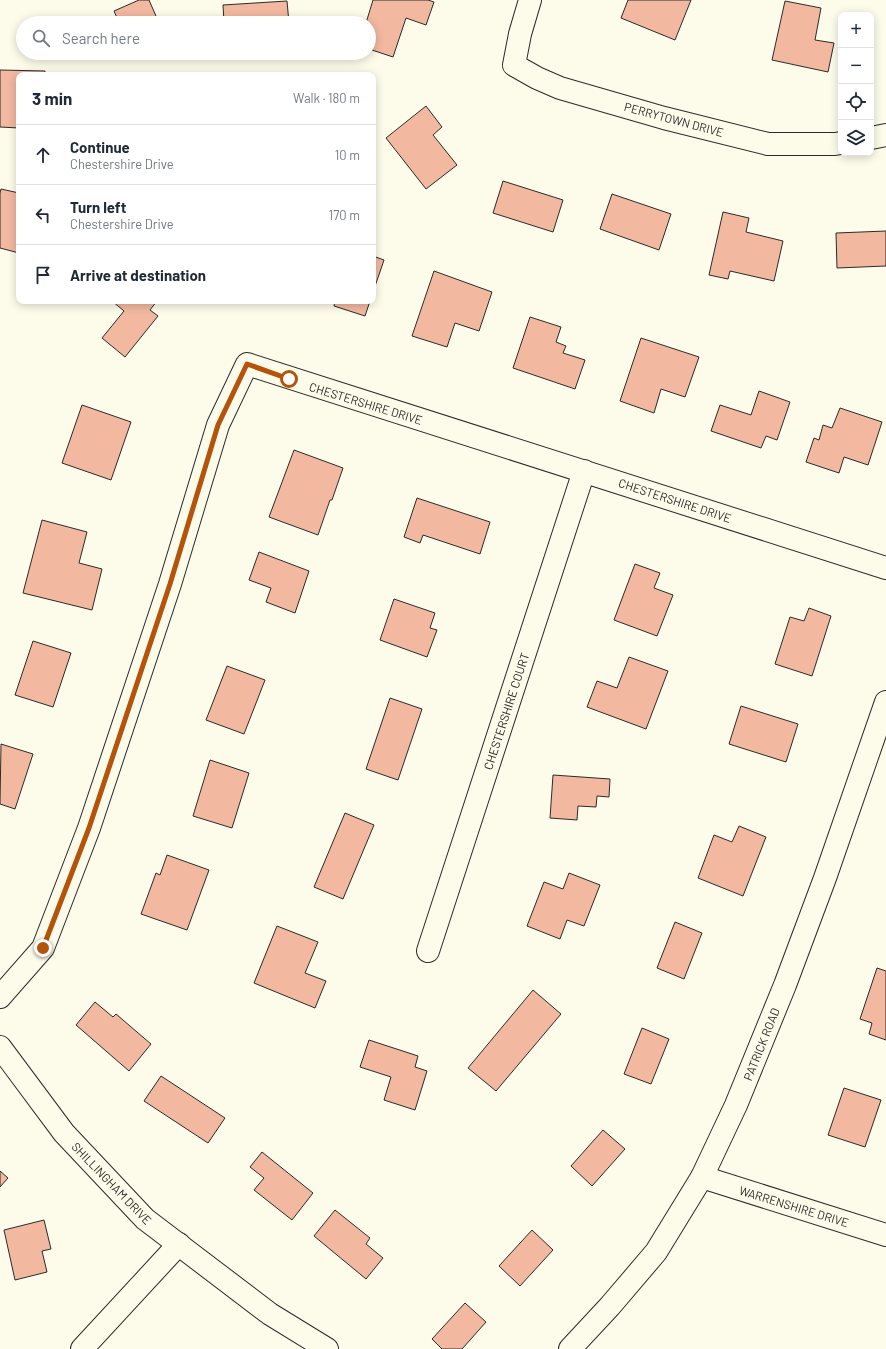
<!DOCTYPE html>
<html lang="en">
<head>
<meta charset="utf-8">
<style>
	:root { --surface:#fff; --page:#f2f2f3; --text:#1f2937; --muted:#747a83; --line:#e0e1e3 }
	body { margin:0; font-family:Barlow,sans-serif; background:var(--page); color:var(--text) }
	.controls { position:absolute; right:12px; top:12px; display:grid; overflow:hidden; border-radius:8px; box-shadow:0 2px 10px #0003 }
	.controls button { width:36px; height:36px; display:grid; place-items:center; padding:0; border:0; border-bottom:1px solid var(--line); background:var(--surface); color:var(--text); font:20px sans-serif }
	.stop { position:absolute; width:12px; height:12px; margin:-9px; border:3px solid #b45309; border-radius:50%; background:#fff }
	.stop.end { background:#b45309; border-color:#fff; box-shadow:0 1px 4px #0008 }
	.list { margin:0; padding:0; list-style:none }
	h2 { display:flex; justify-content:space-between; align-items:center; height:52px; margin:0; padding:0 16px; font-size:17px }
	h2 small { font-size:13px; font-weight:400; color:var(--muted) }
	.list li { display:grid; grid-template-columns:26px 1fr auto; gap:12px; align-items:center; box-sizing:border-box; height:60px; padding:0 16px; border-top:1px solid var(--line) }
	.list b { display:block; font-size:15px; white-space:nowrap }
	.list p { margin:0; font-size:13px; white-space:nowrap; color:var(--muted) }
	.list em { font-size:13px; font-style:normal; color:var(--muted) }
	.icon { flex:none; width:22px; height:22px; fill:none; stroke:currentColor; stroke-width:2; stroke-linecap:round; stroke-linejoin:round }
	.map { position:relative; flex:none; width:886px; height:1349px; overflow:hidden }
	.search { position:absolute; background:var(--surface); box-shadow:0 2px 10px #0003; left:16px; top:16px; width:360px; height:44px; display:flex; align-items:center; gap:10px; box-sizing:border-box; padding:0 14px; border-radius:22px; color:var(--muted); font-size:15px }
	.panel { position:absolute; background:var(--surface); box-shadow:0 2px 10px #0003; left:16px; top:72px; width:360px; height:232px; border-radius:8px }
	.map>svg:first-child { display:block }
	.building { fill:#f2b8a0; stroke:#2b2b2b }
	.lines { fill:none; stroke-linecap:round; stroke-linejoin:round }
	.minor-casing { stroke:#2b2b2b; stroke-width:24 }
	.minor { stroke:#fdfbea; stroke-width:22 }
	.route { stroke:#b45309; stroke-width:5 }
	.labels { text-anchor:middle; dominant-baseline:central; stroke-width:3; stroke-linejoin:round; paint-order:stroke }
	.street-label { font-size:12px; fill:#2b2b2b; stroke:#fdfbea }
</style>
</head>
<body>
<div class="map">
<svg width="886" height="1349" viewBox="0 0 886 1349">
	<rect width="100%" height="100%" fill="#fdfbea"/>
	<!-- building -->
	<g class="building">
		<path d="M139 0H149L159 23H106L117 18 114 11Z"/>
		<path d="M373 0H428L434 2 426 25 406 18 393 57 369 49V23H366Z"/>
		<path d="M628 0H691L675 40 621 18Z"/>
		<path d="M287 1 289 23H224L223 5Z"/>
		<path d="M785 1 821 8 815 40 834 43 828 72 772 60Z"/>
		<path d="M109 53H120L111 57Z"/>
		<path d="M0 70 45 71V75H19V128L0 127Z"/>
		<path d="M426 106 442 127 433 135 457 165 426 189 386 138Z"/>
		<path d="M503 181 563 200 553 232 493 213Z"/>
		<path d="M1 189 19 193V253L0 248V193Z"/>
		<path d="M612 194 671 214 659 250 600 229Z"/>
		<path d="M723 212 749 218 746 232 783 241 774 281 730 271 728 279 709 275Z"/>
		<path d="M886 231V266L837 268 836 233Z"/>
		<path d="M373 256 384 260 373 292Z"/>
		<path d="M434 271 492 292 479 331 455 323 447 347 412 336Z"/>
		<path d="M112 301H157L150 310 158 316 125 357 102 338 124 311Z"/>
		<path d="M335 301H370L365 316 334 306Z"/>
		<path d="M530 317 561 327 556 342 566 346 563 353 585 360 575 389 513 368Z"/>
		<path d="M641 338 699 357 685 397 661 389 654 413 620 401Z"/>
		<path d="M759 391 790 402 777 440 766 436 761 448 711 431 720 405 751 415Z"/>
		<path d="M82 405 131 422 111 480 62 463Z"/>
		<path d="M840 408 882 422 868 465 844 457 839 473 806 462 814 438 819 440 823 425 832 428Z"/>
		<path d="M294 450 343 468 332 500H330L318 535 269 517Z"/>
		<path d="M417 498 490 522 480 554 423 535 420 543 404 537Z"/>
		<path d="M42 520 87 532 79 563 102 569 92 610 23 593Z"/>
		<path d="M259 552 309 571 295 613 266 602 271 588 249 580Z"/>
		<path d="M635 564 660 573 654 588 673 595 657 636 614 620Z"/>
		<path d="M394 599 435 613 430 628 437 630 427 657 380 640Z"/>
		<path d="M809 608 831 616 812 676 775 664 790 617 804 621Z"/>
		<path d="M33 641 71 653 53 707 15 695Z"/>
		<path d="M629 657 668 671 646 729 587 707 597 681 617 688Z"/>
		<path d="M227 666 265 680 244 734 206 720Z"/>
		<path d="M390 698 422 709 398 780 366 769Z"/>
		<path d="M741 706 798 724 786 762 729 744Z"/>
		<path d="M1 744 33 754 15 809 0 804Z"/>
		<path d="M210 760 249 773 232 828 193 816Z"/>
		<path d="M553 775 610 779 609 797 597 796 596 807 578 806 577 820 550 818Z"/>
		<path d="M345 813 374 825 343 899 314 887Z"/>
		<path d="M739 826 766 837 743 896 698 878 714 835 732 842Z"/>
		<path d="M167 855 209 870 187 930 141 914 156 873 160 875Z"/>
		<path d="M569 873 600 885 584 926 567 920 560 939 527 926 544 882 563 889Z"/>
		<path d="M675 922 702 933 684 979 657 968Z"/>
		<path d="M277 926 318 942 305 973 326 981 315 1008 254 983Z"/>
		<path d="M877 968 886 971V1040L869 1034 872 1023 860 1019Z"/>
		<path d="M533 990 561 1014 496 1091 468 1068Z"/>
		<path d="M95 1002 113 1017 116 1014 151 1044 129 1071 76 1025Z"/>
		<path d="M642 1028 669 1039 651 1084 624 1074Z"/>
		<path d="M369 1040 418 1056 415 1067 427 1071 415 1110 384 1100 391 1077 360 1067Z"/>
		<path d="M161 1076 225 1118 208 1143 144 1101Z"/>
		<path d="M844 1088 881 1100 865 1147 828 1135Z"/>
		<path d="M603 1130 625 1149 592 1186 571 1166Z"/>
		<path d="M262 1152 313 1193 292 1220 254 1190 264 1178 250 1167Z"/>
		<path d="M0 1171 8 1178 0 1187Z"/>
		<path d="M335 1210 370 1238 366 1244 383 1258 366 1279 314 1236Z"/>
		<path d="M44 1220 51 1249 42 1251 47 1272 15 1280 4 1230Z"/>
		<path d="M532 1230 553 1250 520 1286 499 1266Z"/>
		<path d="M465 1303 486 1322 462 1349H442L432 1339Z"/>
	</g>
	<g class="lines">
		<defs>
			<g id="minor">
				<path d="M530 0 520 34 514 65 537 78 560 88 664 118 768 144H835L841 143"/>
				<path d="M871 138 886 135"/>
				<path d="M428 951 584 471"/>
				<path d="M0 997 43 948 89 828 170 584 218 425 247 364 886 568"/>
				<path d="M0 1047 64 1133 145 1219 270 1314 327 1349"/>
				<path d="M702 1177 886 1235"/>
				<path d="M82 1349 179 1244"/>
				<path d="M570 1349 610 1306 656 1252 702 1177 736 1105 785 985 825 878 886 702"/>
			</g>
		</defs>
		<!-- minor casing -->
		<use href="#minor" class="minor-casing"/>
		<!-- minor -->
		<use href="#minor" class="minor"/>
	</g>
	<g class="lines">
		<!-- route -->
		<path class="route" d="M43 948 89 828 170 584 218 425 247 364 289 379"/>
	</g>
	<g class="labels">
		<!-- street labels -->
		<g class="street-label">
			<text transform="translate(674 119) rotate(15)">PERRYTOWN DRIVE</text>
			<text transform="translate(366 403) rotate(17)">CHESTERSHIRE DRIVE</text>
			<text transform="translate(675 500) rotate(18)">CHESTERSHIRE DRIVE</text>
			<text transform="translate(506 711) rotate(-72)">CHESTERSHIRE COURT</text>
			<text transform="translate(761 1044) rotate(-68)">PATRICK ROAD</text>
			<text transform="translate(112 1183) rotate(46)">SHILLINGHAM DRIVE</text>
			<text transform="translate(794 1206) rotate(17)">WARRENSHIRE DRIVE</text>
		</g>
	</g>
</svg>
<div class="controls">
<button>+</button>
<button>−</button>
<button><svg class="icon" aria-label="locate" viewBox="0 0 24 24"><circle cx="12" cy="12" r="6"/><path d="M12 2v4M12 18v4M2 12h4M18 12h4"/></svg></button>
<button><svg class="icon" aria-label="layers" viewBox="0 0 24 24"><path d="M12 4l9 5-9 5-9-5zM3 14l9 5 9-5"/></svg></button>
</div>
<div class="stop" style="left:289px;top:379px"></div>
<div class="stop end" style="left:43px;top:948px"></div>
<div class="search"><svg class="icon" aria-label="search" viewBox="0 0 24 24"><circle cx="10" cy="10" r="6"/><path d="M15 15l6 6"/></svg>Search here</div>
<section class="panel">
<h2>3 min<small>Walk · 180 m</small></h2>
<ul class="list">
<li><svg class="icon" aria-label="ahead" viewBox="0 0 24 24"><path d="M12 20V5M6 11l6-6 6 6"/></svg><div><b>Continue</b><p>Chestershire Drive</p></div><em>10 m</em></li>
<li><svg class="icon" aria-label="left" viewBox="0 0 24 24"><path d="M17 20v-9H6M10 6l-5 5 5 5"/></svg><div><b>Turn left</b><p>Chestershire Drive</p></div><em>170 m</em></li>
<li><svg class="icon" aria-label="arrive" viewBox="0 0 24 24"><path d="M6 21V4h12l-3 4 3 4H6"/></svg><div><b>Arrive at destination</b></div></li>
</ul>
</section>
</div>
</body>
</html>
